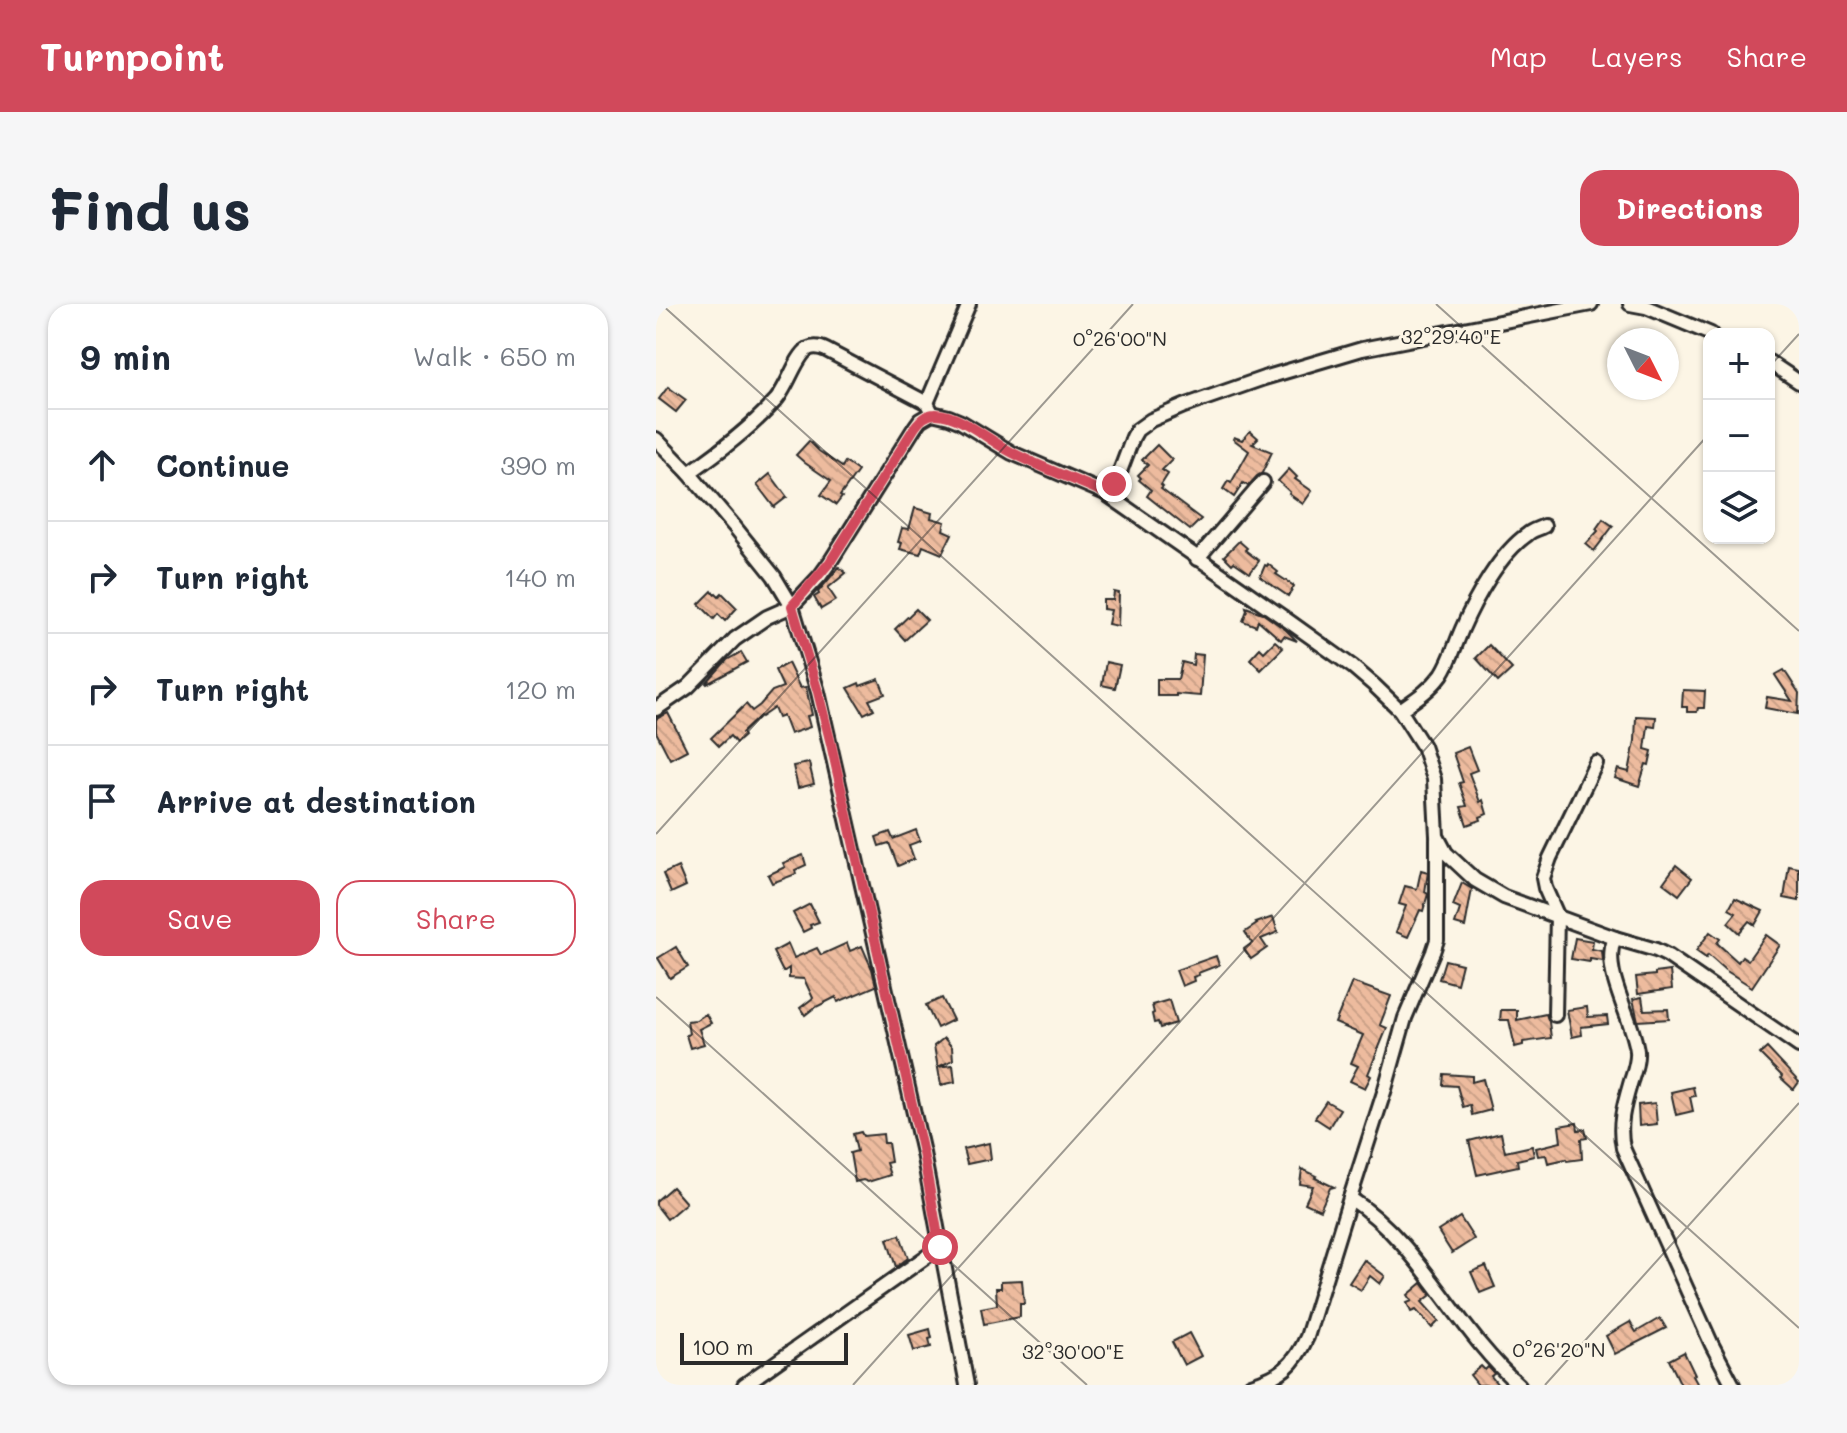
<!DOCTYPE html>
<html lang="en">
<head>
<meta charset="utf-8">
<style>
	:root { --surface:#fff; --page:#f6f6f7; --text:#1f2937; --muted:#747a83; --line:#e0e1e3; --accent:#d1495b }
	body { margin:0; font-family:Mali,sans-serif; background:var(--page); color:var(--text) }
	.controls { position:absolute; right:24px; top:24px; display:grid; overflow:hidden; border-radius:16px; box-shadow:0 2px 6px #0004 }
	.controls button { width:72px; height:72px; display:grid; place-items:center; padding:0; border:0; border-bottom:2px solid var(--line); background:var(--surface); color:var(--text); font:40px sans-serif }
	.compass { position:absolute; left:951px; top:24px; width:72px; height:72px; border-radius:50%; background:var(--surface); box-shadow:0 2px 6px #0004; rotate:132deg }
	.scale { position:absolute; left:24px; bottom:20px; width:168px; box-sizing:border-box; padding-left:8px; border:4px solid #2b2b2b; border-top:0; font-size:22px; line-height:28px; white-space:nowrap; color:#2b2b2b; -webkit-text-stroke:6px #fcf5e5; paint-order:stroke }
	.stop { position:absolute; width:24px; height:24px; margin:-18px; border:6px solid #d1495b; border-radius:50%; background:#fff }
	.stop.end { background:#d1495b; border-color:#fff; box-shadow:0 2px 8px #0008 }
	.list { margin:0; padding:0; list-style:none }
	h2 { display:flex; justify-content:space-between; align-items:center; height:104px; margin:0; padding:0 32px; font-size:34px }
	h2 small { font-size:26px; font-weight:400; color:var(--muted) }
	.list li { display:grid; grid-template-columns:52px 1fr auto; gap:24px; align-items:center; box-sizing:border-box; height:112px; padding:0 32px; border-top:2px solid var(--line) }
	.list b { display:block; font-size:30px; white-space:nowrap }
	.list em { font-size:26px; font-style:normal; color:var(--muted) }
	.actions { display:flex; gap:16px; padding:24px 32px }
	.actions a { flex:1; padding:18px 0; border:2px solid var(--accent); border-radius:24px; text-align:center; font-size:28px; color:var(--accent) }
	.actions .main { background:var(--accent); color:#fff }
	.icon { flex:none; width:44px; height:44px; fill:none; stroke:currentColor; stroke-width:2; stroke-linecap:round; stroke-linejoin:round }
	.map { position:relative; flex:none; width:1143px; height:1081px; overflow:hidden; border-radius:24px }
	header { display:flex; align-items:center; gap:48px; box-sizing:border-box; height:112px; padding:0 40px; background:var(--accent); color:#fff }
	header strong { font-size:38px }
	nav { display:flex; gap:44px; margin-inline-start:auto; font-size:28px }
	.intro { display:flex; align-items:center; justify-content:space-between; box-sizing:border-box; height:192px; padding:0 48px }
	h1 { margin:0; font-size:56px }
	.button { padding:20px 36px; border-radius:24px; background:var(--accent); color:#fff; font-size:28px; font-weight:700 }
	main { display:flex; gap:48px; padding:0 48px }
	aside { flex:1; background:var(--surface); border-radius:24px; box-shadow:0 2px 6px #0004 }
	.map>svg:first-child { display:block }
	.building { fill:url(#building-back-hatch); stroke:#2b2b2b; stroke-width:2 }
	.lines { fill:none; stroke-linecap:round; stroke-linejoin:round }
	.minor-casing { stroke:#2b2b2b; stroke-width:18 }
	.minor { stroke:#fcf5e5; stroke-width:12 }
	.route { stroke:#d1495b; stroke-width:10 }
	.ticks { fill:none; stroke:#2b2b2b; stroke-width:2; stroke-opacity:0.45 }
	.ticks-label { font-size:20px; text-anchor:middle; fill:#2b2b2b; stroke:#fcf5e5; stroke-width:6; stroke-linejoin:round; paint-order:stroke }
</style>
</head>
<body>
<header>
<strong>Turnpoint</strong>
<nav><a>Map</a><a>Layers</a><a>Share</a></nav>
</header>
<div class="intro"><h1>Find us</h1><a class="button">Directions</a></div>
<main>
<aside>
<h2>9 min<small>Walk · 650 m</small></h2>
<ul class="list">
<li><svg class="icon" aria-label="ahead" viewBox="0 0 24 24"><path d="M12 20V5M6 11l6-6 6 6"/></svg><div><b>Continue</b></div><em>390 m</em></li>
<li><svg class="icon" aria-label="right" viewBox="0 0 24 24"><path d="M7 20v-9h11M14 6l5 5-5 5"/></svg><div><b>Turn right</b></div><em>140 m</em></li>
<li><svg class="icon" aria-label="right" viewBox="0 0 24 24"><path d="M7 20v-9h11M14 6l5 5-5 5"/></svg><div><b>Turn right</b></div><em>120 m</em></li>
<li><svg class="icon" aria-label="arrive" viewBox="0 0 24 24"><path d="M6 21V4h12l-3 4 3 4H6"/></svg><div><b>Arrive at destination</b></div></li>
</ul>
<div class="actions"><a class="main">Save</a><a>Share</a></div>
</aside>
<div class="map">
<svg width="1143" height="1081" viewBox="0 0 1143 1081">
	<defs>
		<pattern id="building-back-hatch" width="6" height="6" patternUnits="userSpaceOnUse" patternTransform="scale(2)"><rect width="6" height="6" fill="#edbb9e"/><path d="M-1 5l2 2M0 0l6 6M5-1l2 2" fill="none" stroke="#cba188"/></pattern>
	</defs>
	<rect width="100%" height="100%" fill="#fcf5e5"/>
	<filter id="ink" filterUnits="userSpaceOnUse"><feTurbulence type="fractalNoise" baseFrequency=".0125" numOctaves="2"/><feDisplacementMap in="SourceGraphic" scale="16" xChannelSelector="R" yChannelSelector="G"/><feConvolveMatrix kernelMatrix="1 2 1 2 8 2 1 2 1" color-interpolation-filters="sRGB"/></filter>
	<g filter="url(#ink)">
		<!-- building -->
		<g class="building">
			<path d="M12 83 30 96 20 108 3 95Z"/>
			<path d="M594 127 602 134 596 140 616 148 606 169 601 172 592 182 587 179 578 193 567 185 572 177 575 179 593 147 577 135 578 133 586 136Z"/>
			<path d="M153 137 163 147 186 163 189 158 202 167 184 192 186 193 180 201 165 191 175 177 149 159 140 151Z"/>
			<path d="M501 141 516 156 506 166 512 170 505 181 507 183 505 185 545 215 534 226 491 192 495 186 483 176 485 174 482 171 492 161 486 156Z"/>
			<path d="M633 165 641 173 639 175 656 187 647 200 633 190 634 188 622 177Z"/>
			<path d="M114 170 131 193 118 203 101 181Z"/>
			<path d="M259 204 276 209 275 214 289 218 287 226 296 230 286 250 267 242 264 250 244 245 246 239 242 238 246 224 253 225Z"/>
			<path d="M947 215 957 222 938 247 930 240 942 227 940 225Z"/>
			<path d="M583 237 591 244 589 246 603 257 594 269 578 258 576 260 568 252Z"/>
			<path d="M612 260 622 268 620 270 638 282 632 292 604 273 609 261 611 262Z"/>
			<path d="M183 263 190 269 172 284 180 296 165 305 158 293 163 290 162 288Z"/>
			<path d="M56 287 58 290 60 289 63 292 66 289 81 304 69 317 62 310 58 315 43 300Z"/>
			<path d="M458 288 463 289 462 322 452 320 455 306 447 305V296H457Z"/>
			<path d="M590 303 606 309 630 326 641 337 628 332 625 336 602 316 600 322 587 317 591 306Z"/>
			<path d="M260 305 271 316 249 336 239 325Z"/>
			<path d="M619 337 627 344 605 366 594 355 604 344 608 348Z"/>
			<path d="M833 341 856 365 842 378 820 354Z"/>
			<path d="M85 348 91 358 51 380 50 379 71 356Z"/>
			<path d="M538 350 547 351 544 392 520 390V392H501V375H522L526 358 537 361Z"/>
			<path d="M450 358 464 361 459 384 446 381Z"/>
			<path d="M132 359 144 384 150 383 156 411 151 412 154 423 134 430 127 412 122 414 118 404 105 413 104 412 86 429 88 432 80 439 74 432 63 442 55 434 90 400 96 407 104 401 116 387 127 383 119 366Z"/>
			<path d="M1128 366 1143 389 1142 410 1109 404 1111 393 1136 397 1119 371Z"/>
			<path d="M223 375 229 390 213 396 218 405 208 410 192 384 203 379 204 382Z"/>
			<path d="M1027 386 1049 387 1048 404H1042L1041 408H1031V403H1026Z"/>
			<path d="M12 409 31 446 14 455 0 428V415Z"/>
			<path d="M980 412 1000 413 999 423 992 422 989 445 996 447 993 461 990 460 983 482 959 474 962 465 973 468 979 437Z"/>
			<path d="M812 443 821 466 813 469 824 498 827 496 831 510 824 513 825 516 811 521 805 503 811 502 803 479 807 478 797 449Z"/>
			<path d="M153 459 158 480 142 484 137 462Z"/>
			<path d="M260 526 264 537 253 541 258 555 242 562 233 539 223 542 220 533 234 528 237 535Z"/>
			<path d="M147 551 150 561 139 566 140 570 116 579 112 571 129 563 127 559Z"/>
			<path d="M1020 561 1036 574 1023 591 1007 579Z"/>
			<path d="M1133 562 1143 564V597L1128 594Z"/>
			<path d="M22 563 30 582 15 589 7 570Z"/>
			<path d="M765 566 772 568 769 588 772 590 767 607 764 606 752 633 740 628 750 602 743 600 749 582 761 585Z"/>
			<path d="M806 579 816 585 809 623 799 620 804 605 797 602Z"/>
			<path d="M1079 594 1107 607 1099 621 1093 617 1083 629 1072 619 1080 609 1073 605Z"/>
			<path d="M154 600 163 618 154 621 155 624 147 628 137 609Z"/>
			<path d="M617 613 622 628 605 635 611 644 595 655 588 645 596 639 589 628 601 620 600 619Z"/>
			<path d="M1054 628 1064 635 1061 639 1082 658 1086 652 1092 656 1110 631 1124 641 1096 683 1069 666 1052 651 1050 654 1040 647Z"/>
			<path d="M919 634 937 637 936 645 946 647 947 657 934 655V658L915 655Z"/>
			<path d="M191 639 194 647 206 642 216 665 220 682 182 698 180 693 158 704 149 711 144 704 157 694 148 675 133 674V664L127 668 117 648 132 640 138 654 161 644 165 651Z"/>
			<path d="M20 643 32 663 14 674 2 654Z"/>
			<path d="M560 652 563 661 542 669 543 671 537 673 538 677 526 682 520 666Z"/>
			<path d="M789 656 806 660 801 680 783 675Z"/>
			<path d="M1014 667 1016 685 982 690 980 673 999 671V669Z"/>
			<path d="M696 678 735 692 724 721 731 724 712 770 715 772 709 784 694 777 702 762 695 759 707 731 679 719Z"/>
			<path d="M986 693 988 706 1012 705 1013 715 982 717 977 695Z"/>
			<path d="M286 694 297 716 281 724 270 701Z"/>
			<path d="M513 696 520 719 504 724 502 718 498 719 496 710 498 709 496 701Z"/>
			<path d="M931 703 932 713 951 712 952 720 925 723 926 731 916 733 911 706Z"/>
			<path d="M845 706H861V716L890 710 893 718 895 734 867 738V741L859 743 853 716H844Z"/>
			<path d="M50 710 55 719 43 725 48 740 34 744 30 731 33 730 31 717 40 716Z"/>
			<path d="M288 734 296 743 297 756 282 763 297 761 299 778 285 781 278 742Z"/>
			<path d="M1111 744 1143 778 1138 785H1137L1125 774 1126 772 1104 750Z"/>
			<path d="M788 770 816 772V778L827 775 835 806 816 811 814 801 807 803 801 782 787 781Z"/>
			<path d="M1037 783 1039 792 1034 793 1037 807 1020 811 1015 788Z"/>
			<path d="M670 797 684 805 673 823 659 814Z"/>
			<path d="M999 799 1001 820 983 822 982 801Z"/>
			<path d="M921 819 922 826 929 825 931 834 925 835 926 855 911 857 910 855 892 859 890 851 882 852 880 844 905 838 903 822Z"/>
			<path d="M205 828 207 832 227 830 228 839H232L235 858 230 859 234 871 212 878 207 876 199 878 194 849 201 847 197 830Z"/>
			<path d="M845 829 849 848 876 842 878 852 861 856 862 862 821 871 813 837Z"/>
			<path d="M333 839 335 855 311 860 307 845Z"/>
			<path d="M646 865 661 872 659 874 678 883 674 884 664 906 649 899 657 882 644 880Z"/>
			<path d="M16 883 30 899 11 915 0 901V897Z"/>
			<path d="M804 913 818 935 796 949 782 927Z"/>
			<path d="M244 931 252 954 240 963 231 935Z"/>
			<path d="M708 956 729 972 724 980 714 972 705 986 693 979Z"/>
			<path d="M830 962 839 983 824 989 815 968Z"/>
			<path d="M366 976 368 1000H364V1013L328 1020 325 1004 341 1001 340 984H345V977Z"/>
			<path d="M766 979 775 991 766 998 783 1017 776 1024 760 1006 755 1008 751 999 756 997 752 991Z"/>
			<path d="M1004 1014 1010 1024 959 1050 950 1032 974 1018 980 1028Z"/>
			<path d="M274 1025 276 1034 273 1035 275 1043 258 1047 253 1031Z"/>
			<path d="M533 1029 545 1052 528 1061 516 1038Z"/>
			<path d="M1028 1048 1039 1071 1037 1072 1042 1081H1025L1013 1056Z"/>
			<path d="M825 1062 829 1066 832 1063 835 1066 838 1070 835 1072 842 1081H822L814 1071Z"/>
		</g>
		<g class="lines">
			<defs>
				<g id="minor">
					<path d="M974 0 990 3 1055 30"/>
					<path d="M1113 58 1143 78"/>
					<path d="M271 99 313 0"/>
					<path d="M0 135 33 169 78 222 118 272 136 302 162 388 267 849 311 1081"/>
					<path d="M33 169C63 148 94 125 119 97 131 85 140 52 152 45 158 42 164 43 170 46L271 99 276 109"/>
					<path d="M449 189 460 178 477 133 481 126 495 116 528 102 608 74 706 45 935 0"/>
					<path d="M541 255 607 178"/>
					<path d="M0 405 32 383 79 335 111 313 136 302 164 272 174 258 259 123 264 116 276 109 293 113 305 118 356 149 449 189 631 316 697 363 718 381 744 406 767 442 778 475 781 532 790 549 819 576 848 593 959 634 1000 646 1012 652 1143 742"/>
					<path d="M744 406C760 395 774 386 786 370 795 356 799 341 806 325 819 295 844 249 872 230 876 226 883 225 888 222"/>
					<path d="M959 634C944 666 977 713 981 747 982 758 978 768 975 777 968 801 962 820 967 844L1056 1041 1077 1081"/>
					<path d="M899 711 901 611 889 584 887 574 894 554 940 459"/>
					<path d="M694 894C766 941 799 1025 863 1081"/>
					<path d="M88 1081 284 943"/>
					<path d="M595 1081C625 1072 638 1062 651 1033L694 894 729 785 749 714 777 648 781 636V535"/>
				</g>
			</defs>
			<!-- minor casing -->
			<use href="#minor" class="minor-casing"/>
			<!-- minor -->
			<use href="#minor" class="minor"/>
		</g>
	</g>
	<g class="lines" filter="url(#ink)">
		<!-- route -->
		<path class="route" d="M284 943 267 849 175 440 162 388 136 302 174 258 259 123C264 116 270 110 279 110 303 109 335 138 357 149 386 164 418 175 449 189L458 180"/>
	</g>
	<!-- ticks -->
	<path class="ticks" d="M5 0 1143 1024M780 0 1143 327M1113 63 1143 30M0 530 477 0M0 693 431 1081M197 1081 1053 130M889 1081 1143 799"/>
	<g class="ticks-label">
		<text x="795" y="40">32°29'40"E</text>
		<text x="464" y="42">0°26'00"N</text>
		<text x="903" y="1053">0°26'20"N</text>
		<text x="417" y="1055">32°30'00"E</text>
	</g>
</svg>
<div class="controls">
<button>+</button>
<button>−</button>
<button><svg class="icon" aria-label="layers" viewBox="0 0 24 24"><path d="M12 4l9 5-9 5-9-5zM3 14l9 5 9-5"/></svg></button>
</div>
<svg class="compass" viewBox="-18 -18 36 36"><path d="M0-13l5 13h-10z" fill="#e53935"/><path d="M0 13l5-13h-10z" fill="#747a83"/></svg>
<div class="scale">100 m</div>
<div class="stop" style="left:284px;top:943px"></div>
<div class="stop end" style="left:458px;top:180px"></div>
</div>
</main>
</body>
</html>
